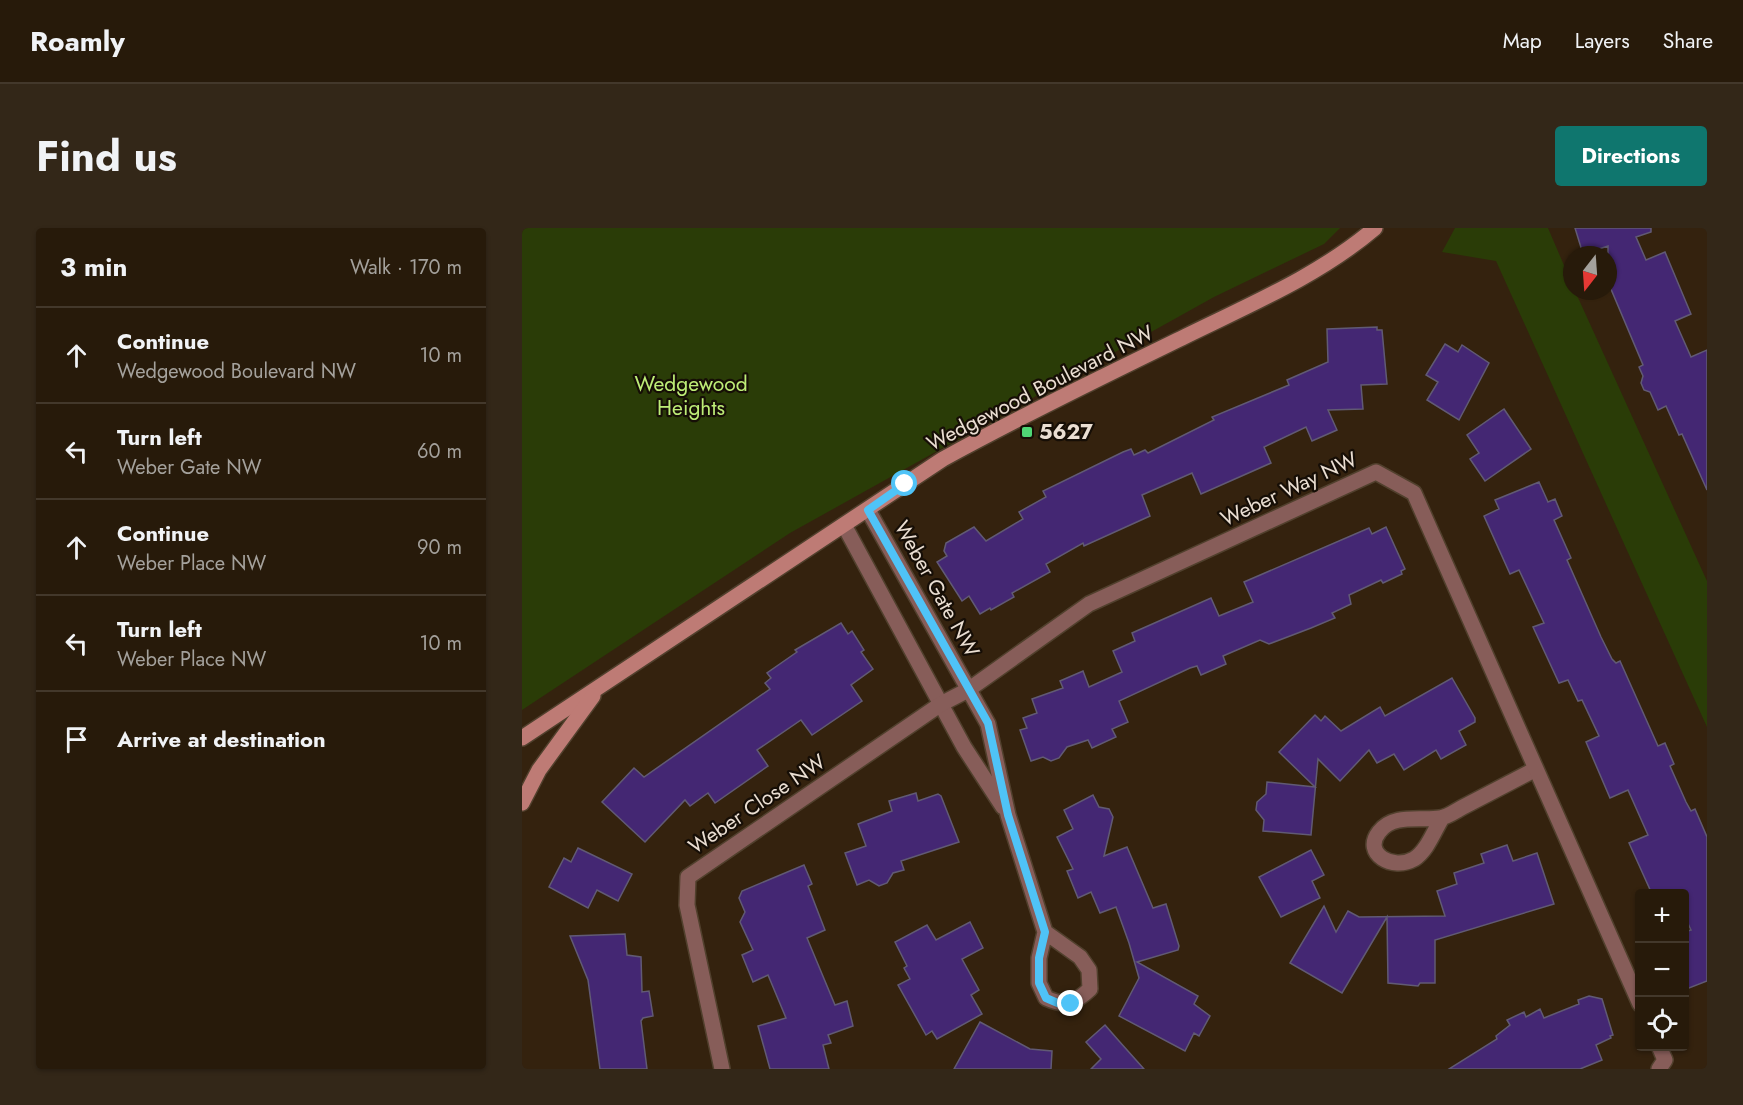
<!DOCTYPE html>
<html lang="en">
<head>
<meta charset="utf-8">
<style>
	:root { --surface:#271a0a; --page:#332718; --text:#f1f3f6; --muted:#a4a19c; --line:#43382b; --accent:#0f766e }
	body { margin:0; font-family:Jost,sans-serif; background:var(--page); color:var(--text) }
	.controls { position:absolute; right:18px; bottom:18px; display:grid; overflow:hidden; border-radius:6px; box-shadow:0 2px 4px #0004 }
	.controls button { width:54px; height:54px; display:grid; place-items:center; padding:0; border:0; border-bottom:2px solid var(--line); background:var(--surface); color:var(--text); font:30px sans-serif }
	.compass { position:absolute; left:1041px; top:18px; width:54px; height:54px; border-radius:50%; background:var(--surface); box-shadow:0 2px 4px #0004; rotate:197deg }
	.stop { position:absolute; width:18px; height:18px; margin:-14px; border:4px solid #4fc3f7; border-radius:50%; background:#fff }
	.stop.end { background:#4fc3f7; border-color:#fff; box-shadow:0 2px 6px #0008 }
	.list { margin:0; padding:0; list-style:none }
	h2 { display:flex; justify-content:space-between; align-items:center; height:78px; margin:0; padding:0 24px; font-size:26px }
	h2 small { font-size:20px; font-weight:400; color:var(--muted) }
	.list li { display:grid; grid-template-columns:39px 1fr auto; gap:18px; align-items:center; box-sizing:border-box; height:96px; padding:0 24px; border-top:2px solid var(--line) }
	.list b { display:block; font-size:22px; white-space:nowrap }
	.list p { margin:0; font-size:20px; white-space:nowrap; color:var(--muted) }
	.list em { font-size:20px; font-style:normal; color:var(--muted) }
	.icon { flex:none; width:33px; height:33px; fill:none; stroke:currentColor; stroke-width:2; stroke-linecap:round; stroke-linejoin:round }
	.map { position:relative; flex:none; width:1185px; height:841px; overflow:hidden; border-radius:6px }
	header { display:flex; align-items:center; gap:36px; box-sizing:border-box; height:84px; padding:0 30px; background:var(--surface); border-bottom:2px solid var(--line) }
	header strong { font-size:28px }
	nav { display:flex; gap:33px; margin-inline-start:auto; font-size:21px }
	.intro { display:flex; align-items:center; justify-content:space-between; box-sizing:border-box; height:144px; padding:0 36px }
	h1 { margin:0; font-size:42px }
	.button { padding:15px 27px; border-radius:6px; background:var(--accent); color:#fff; font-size:21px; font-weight:700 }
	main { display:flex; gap:36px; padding:0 36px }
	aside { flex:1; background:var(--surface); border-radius:6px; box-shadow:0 2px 4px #0004 }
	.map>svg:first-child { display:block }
	.green { fill:#2a3c07 }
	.building { fill:#442773; stroke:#615a74; stroke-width:1.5 }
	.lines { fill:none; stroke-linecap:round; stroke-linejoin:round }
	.street-casing { stroke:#51402d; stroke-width:18 }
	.secondary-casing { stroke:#51402d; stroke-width:18 }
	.street { stroke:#875d59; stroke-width:15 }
	.secondary { stroke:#be7b75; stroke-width:15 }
	.route { stroke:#4fc3f7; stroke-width:8 }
	.poi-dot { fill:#4fd675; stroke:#160e06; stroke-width:2 }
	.labels { text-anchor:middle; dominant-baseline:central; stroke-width:4.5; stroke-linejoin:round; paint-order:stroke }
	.park-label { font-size:21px; fill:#beed77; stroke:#160e06 }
	.street-label { font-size:21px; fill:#eaded2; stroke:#160e06 }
	.poi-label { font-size:21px; font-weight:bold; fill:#eaded2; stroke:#160e06; text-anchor:start }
</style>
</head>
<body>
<header>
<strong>Roamly</strong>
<nav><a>Map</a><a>Layers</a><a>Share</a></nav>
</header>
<div class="intro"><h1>Find us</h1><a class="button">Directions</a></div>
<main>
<aside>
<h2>3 min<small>Walk · 170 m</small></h2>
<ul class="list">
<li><svg class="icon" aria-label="ahead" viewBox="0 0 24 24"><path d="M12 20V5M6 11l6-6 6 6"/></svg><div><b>Continue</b><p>Wedgewood Boulevard NW</p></div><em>10 m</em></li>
<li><svg class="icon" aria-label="left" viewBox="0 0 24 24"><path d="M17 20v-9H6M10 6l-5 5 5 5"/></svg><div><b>Turn left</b><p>Weber Gate NW</p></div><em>60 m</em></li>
<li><svg class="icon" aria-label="ahead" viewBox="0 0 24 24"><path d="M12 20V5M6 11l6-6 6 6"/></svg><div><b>Continue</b><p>Weber Place NW</p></div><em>90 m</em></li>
<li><svg class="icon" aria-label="left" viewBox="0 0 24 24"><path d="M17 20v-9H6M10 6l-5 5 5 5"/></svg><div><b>Turn left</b><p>Weber Place NW</p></div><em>10 m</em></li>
<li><svg class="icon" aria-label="arrive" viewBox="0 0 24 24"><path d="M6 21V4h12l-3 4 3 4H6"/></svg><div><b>Arrive at destination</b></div></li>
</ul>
</aside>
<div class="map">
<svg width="1185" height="841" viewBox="0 0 1185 841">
	<rect width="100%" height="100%" fill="#34220e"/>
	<!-- green -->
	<g class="green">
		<path d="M0 0H818L802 16 692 69 268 305 0 482Z"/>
		<path d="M933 0H1026L1050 56V63H1053L1185 353V499L974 33 920 24Z"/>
	</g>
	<!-- building -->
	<g class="building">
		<path d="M1053 0H1129V4L1114 9 1124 32 1143 24 1169 86 1153 93 1169 129 1185 122V262L1160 206 1157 207 1144 178 1136 182 1128 164 1122 162 1119 155 1121 148 1117 139 1121 137 1086 54V18L1061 26Z"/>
		<path d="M855 99V102H860L865 156 839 157 841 181 806 182 815 202 790 213 784 199 742 219 749 235 679 266 670 245 620 267 628 288 562 318 561 315 524 336 528 344 490 365 492 369 469 382 468 380 458 386 447 368 440 373 415 334 425 328 422 323 424 315 452 299 464 313 501 291 497 284 524 269 521 263 601 224 609 221 612 227 623 222 626 225 692 192 690 189 767 157 765 152 806 134 805 101Z"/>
		<path d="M923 116 936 124 940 117 967 135 937 192 905 172 916 154 904 147Z"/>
		<path d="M982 181 1009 221 963 253 948 231 957 225 945 207Z"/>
		<path d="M1017 254 1026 274 1033 271 1040 288 1032 292 1049 330 1045 332 1079 409 1090 431 1094 435 1098 433 1136 518 1143 515 1152 536 1148 538 1164 574 1169 583 1173 581 1185 609V753L1162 762V704L1169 702 1162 687V666H1130L1107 615 1126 607 1106 562 1088 570 1064 514 1077 508 1060 472 1056 473 1046 452 1037 455 1011 399 1022 395 997 342 988 346 962 288 977 281 973 272Z"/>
		<path d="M864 299 883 341 879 343 880 346 861 355 859 352 827 367 829 376 810 385 813 390 789 400 747 416 738 412 701 428 704 436 679 447 675 438 668 440 597 473 606 494 590 501 594 509 570 520 566 512 545 519 537 530 529 533 521 529 509 533 498 502 505 500 501 490 515 485 510 471 541 460 538 453 561 443 567 459 600 444 591 423 613 413 610 405 689 370 697 388 731 374 722 354 847 300 850 306Z"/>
		<path d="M319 395 326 406 330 403 342 422 339 424 351 441 329 457 340 473 290 507 279 492 235 522 246 538 193 575 186 565 168 578 163 572 123 614 80 574 112 540 122 549 248 461 243 455 249 450 245 445 275 424 273 422Z"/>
		<path d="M930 450 953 490V494L937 503 944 517 919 531 914 522 882 542 872 526 855 535 847 522 818 553 796 531 789 607 741 603 742 592 734 582 735 574 744 566 745 554 793 559 757 524 793 487 799 493 803 488 819 503 858 479 863 488Z"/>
		<path d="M394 565 396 573 416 566 419 568 437 614 379 633 382 642 371 645 365 655 357 658 347 652 335 657 323 625 344 618 336 596 370 583 367 573Z"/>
		<path d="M571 567 577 579 587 581 591 589 582 628 605 619 631 680 644 676 657 718 656 722 615 734 676 768 672 776 688 788 677 808 672 805 663 823 597 788 617 750 607 715 594 679 578 685 569 664 556 670 545 643 551 641 535 609 551 601 542 582Z"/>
		<path d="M985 617 991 633 1015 625 1032 676 913 712V755H898L896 758 866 755 865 689 820 765 768 735 802 678 814 704 826 683 837 689 923 688 915 663 935 656 932 645 962 635 959 626Z"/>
		<path d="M56 620 110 646 96 673 75 662 66 680 27 659 42 630 49 634Z"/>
		<path d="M789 622 802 647 790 653 798 670 759 689 737 649Z"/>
		<path d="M282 637 290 656 286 658 303 702 285 710 313 777 325 773 331 798 306 807 309 815 301 817 307 841H248L236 798 264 790 246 747 231 754 220 727 231 722 218 694 223 684 217 670 220 663Z"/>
		<path d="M448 694 461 720 440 731 457 762 449 767 460 786 415 811 410 803 404 807 376 757 388 751 382 740 385 738 373 714 405 697 414 712Z"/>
		<path d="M103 706 105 727 119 729 120 764 127 763 131 788 121 790 119 793 125 841H78L66 752 48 708Z"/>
		<path d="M1067 768 1080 771 1091 807 1088 808 1089 810 1074 817 1080 832 1058 841H927L975 811 974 808 988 797 985 792 1002 784 1004 789 1018 781 1022 790 1057 776 1056 772Z"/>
		<path d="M458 794 508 821 530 823 529 841H432Z"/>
		<path d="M583 797 597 813 622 841H569L579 831 564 814Z"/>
	</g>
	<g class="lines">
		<defs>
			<g id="street">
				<path d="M346 282 466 496 486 587 523 704 517 730V755L524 770C544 779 552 776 568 761L567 742 558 729 523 704"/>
				<path d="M322 297 442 519 481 579"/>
				<path d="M920 590C912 603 905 623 892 631 871 643 840 626 857 604 871 585 899 593 918 590 926 589 935 582 943 578 966 566 989 554 1012 542"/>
				<path d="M1137 818 1143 832 1137 841"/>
				<path d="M200 841 165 677 166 649 419 476 446 462 567 376 854 244 892 265 1118 776"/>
			</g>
			<g id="secondary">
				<path d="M0 510 421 231C501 187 582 148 664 108 729 76 798 47 853 0"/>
				<path d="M0 575 17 542 71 468"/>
			</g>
		</defs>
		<!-- street casing -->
		<use href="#street" class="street-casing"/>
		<!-- secondary casing -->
		<use href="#secondary" class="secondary-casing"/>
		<!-- street -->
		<use href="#street" class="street"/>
		<!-- secondary -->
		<use href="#secondary" class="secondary"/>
	</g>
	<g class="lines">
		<!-- route -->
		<path class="route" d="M383 256 346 282 466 495 486 587 523 704 517 730V755L524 770 538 776H549"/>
	</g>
	<!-- markers -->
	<rect class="poi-dot" x="499" y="198" width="12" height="12" rx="3"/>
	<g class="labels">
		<!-- park labels -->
		<g class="park-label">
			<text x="169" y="156">Wedgewood<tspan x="169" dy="24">Heights</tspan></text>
		</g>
		<!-- street labels -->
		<g class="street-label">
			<text transform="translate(518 160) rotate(-27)">Wedgewood Boulevard NW</text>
			<text transform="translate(767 261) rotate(-25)">Weber Way NW</text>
			<text transform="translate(415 361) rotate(61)">Weber Gate NW</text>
			<text transform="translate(235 576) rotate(-34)">Weber Close NW</text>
		</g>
		<!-- poi labels -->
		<g class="poi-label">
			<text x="517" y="204">5627</text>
		</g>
	</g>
</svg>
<div class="controls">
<button>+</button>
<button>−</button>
<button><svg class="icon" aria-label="locate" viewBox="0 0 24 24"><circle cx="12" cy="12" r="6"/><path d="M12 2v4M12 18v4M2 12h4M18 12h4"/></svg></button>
</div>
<svg class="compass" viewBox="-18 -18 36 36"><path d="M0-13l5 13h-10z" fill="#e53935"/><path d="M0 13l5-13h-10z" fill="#a4a19c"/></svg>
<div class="stop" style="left:383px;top:256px"></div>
<div class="stop end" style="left:549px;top:776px"></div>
</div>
</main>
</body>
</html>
